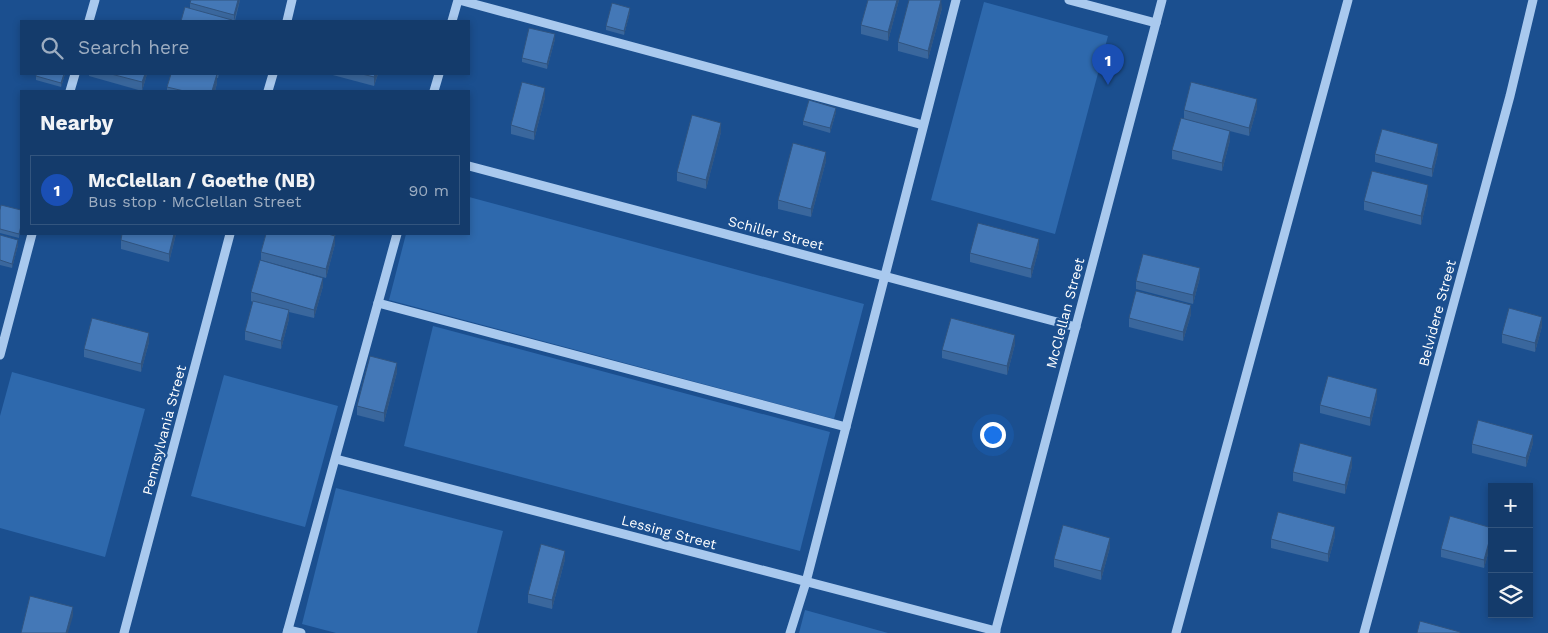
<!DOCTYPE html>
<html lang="en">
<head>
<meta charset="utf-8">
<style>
	:root { --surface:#143b6b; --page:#214673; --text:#f1f3f6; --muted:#9dadc1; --line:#33557e; --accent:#8bbbb9 }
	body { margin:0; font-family:"Work Sans",sans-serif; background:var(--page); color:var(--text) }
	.controls { position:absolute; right:15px; bottom:15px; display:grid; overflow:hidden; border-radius:0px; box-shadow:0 2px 8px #0003 }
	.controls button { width:45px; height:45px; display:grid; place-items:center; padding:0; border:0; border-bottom:1px solid var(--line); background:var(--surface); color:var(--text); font:25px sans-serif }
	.you { position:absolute; left:992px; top:434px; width:18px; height:18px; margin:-12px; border:4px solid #fff; border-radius:50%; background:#1a73e8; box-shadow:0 0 0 8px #1a73e833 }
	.badge { display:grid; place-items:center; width:32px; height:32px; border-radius:50%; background:var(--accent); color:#fff; font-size:16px; font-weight:700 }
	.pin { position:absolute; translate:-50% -41px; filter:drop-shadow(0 1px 2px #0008) }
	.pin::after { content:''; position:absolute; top:26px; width:18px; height:15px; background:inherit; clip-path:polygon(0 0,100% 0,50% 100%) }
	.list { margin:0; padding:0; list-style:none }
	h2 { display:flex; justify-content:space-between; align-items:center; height:65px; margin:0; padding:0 20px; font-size:21px }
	h2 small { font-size:16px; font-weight:400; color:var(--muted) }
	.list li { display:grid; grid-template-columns:32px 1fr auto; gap:15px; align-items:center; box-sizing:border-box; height:70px; margin:0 10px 10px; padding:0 10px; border:1px solid var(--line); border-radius:0px }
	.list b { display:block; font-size:19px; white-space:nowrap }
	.list p { margin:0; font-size:16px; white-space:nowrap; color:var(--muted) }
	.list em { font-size:16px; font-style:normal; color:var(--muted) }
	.icon { flex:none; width:28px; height:28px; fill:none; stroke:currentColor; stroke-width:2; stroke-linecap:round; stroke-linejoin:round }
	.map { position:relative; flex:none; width:1548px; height:633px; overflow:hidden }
	.search { position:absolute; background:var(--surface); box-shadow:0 2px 8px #0003; left:20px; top:20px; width:450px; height:55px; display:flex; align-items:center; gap:12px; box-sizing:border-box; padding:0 18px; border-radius:0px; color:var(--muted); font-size:19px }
	.panel { position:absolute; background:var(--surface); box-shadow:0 2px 8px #0003; left:20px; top:90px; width:450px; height:145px; border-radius:0px }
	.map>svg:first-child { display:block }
	.green { fill:#2e69ad }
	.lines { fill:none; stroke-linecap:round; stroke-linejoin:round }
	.minor { stroke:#a9c9ee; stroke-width:9 }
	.wall { fill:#3a679d }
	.shaded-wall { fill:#305480 }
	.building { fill:#4478b7; stroke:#305480 }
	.labels { text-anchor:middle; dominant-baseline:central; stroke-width:4.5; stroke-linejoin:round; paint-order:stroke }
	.street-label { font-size:14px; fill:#fff; stroke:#1b4f8f }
</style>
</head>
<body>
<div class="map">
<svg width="1548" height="633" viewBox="0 0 1548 633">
	<rect width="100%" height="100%" fill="#1b4f8f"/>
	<!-- green -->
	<g class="green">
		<path d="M984 2 1108 36 1055 234 931 200Z"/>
		<path d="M469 197 864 304 834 419 389 300 406 234H469Z"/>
		<path d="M433 326 830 432 800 551 404 446Z"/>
		<path d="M12 372 145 409 105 557 0 528V416Z"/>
		<path d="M224 375 338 406 305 527 191 496Z"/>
		<path d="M336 488 503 531 477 633H336L302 624Z"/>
		<path d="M805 610 888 633H799Z"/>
	</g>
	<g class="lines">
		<!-- minor -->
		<g class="minor">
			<path d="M459 0 923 125"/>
			<path d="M1069 0 1156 23"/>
			<path d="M89 21 95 0"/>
			<path d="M287 21 292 0"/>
			<path d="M452 21 458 0"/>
			<path d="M70 91 75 74"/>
			<path d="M268 91 273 74"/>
			<path d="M434 91 439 74"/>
			<path d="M469 166 1076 327"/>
			<path d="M378 303 846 427"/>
			<path d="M0 355 32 234"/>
			<path d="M336 459 996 631"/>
			<path d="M288 630 301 633"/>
			<path d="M124 633 230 234"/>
			<path d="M287 633 397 234"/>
			<path d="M790 633 806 582 956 0"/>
			<path d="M995 633 1162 0"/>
			<path d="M1176 633 1348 0"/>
			<path d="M1364 633 1510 96 1533 0"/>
		</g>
	</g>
	<!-- wall -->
	<g class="wall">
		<path d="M240 0 235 21H181L190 8V3Z"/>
		<path d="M868 0H899L888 41 861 34V25Z"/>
		<path d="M942 8 928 59 898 51V42Z"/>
		<path d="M630 12 624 35 606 30V26Z"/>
		<path d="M555 39 547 69 522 62V58Z"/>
		<path d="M36 74H65L61 87 36 80Z"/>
		<path d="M89 74H147L142 91 89 76Z"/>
		<path d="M171 74H219L218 78H217V83L215 91H167V87Z"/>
		<path d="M329 74H378L374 86Z"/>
		<path d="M545 97 534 140 511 134V125Z"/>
		<path d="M1257 108 1249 136 1184 119V110Z"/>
		<path d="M836 112 830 133 803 125V121Z"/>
		<path d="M721 132 706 189 677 181V172Z"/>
		<path d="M1230 140 1222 171 1172 159V150Z"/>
		<path d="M1438 153 1432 177 1375 162V154Z"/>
		<path d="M826 161 811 217 778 209V200Z"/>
		<path d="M1428 194 1421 225 1364 210V201Z"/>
		<path d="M0 210H21L19 238 0 233Z"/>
		<path d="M122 234H176L169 262 121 249V240Z"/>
		<path d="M266 234H336L335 236V244L326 278 261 260V252Z"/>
		<path d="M0 235 18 245 12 268 0 265Z"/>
		<path d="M1039 248 1031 278 970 262V253Z"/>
		<path d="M1200 277 1193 304 1136 289V281Z"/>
		<path d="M323 286 314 318 289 312V319L281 349 245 340V331L253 302 251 301V292Z"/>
		<path d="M1191 314 1183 341 1129 327V318Z"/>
		<path d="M1542 326 1535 352 1502 343V334Z"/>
		<path d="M149 342 141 372 84 357V349Z"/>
		<path d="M1015 344 1007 375 942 358V350Z"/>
		<path d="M397 372 384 422 357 415V406Z"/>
		<path d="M1377 398 1370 426 1320 413V405Z"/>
		<path d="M1533 443 1526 467 1472 453V444Z"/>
		<path d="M1352 466 1345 494 1293 481V472Z"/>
		<path d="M1492 528V540L1484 568 1441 557V549Z"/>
		<path d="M1335 536 1328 562 1271 548V539Z"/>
		<path d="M1110 547 1101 580 1054 567V559Z"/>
		<path d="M565 559 552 609 528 603V594Z"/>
	</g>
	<!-- shaded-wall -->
	<g class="shaded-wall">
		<path d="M238 0H240L234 21V15Z"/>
		<path d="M897 0H899L888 41V32Z"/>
		<path d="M941 0 942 8 928 59V51Z"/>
		<path d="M630 8V12L624 35V31Z"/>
		<path d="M555 34V39L547 69V64Z"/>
		<path d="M64 74H65L61 87V83Z"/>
		<path d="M145 74H147L142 91V82Z"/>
		<path d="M217 74V83L215 91H212Z"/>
		<path d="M375 74H378L374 86V77Z"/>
		<path d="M545 88V97L534 140V132Z"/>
		<path d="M1257 99V108L1249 136V128Z"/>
		<path d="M836 108V112L830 133V128Z"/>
		<path d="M721 123V132L706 189V180Z"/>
		<path d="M1230 131V140L1222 171V163Z"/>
		<path d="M1438 144V153L1432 177V169Z"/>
		<path d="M826 152V161L811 217V209Z"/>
		<path d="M1428 185V194L1421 225V216Z"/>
		<path d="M174 234H176L169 262V254Z"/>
		<path d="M335 236V244L326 278V269Z"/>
		<path d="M1039 239V248L1031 278V269Z"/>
		<path d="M18 240V245L12 268V264Z"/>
		<path d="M1200 268V277L1193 304V295Z"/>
		<path d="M323 278V286L314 318V310Z"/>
		<path d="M1191 305V314L1183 341V332Z"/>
		<path d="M289 310V319L281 349V341Z"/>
		<path d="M1542 317V326L1535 352V343Z"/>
		<path d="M149 333V342L141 372V364Z"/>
		<path d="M1015 335V344L1007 375V366Z"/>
		<path d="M397 363V372L384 422V413Z"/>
		<path d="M1377 389V398L1370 426V418Z"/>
		<path d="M1533 435V443L1526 467V458Z"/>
		<path d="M1352 457V466L1345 494V485Z"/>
		<path d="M1335 527V536L1328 562V554Z"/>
		<path d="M1492 531V540L1484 568V560Z"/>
		<path d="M1110 538V547L1101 580V571Z"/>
		<path d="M565 551V559L552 609V600Z"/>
		<path d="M73 607V616L68 633H66Z"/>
	</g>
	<!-- building -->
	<g class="building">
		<path d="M191 0H238L234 15 190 3Z"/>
		<path d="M868 0H897L888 32 861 25Z"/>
		<path d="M909 0H941L928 51 898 42Z"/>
		<path d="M612 3 630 8 624 31 606 26Z"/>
		<path d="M185 7 232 20V21H181Z"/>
		<path d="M529 28 555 34 547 64 522 58Z"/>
		<path d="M36 74H64L61 83 36 76Z"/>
		<path d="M111 74H145L142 82Z"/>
		<path d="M171 74H217L212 91H184L167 87Z"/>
		<path d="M362 74H375L374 77Z"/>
		<path d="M522 82 545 88 534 132 511 125Z"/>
		<path d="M1191 82 1257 99 1249 128 1184 110Z"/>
		<path d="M809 100 836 108 830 128 803 121Z"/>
		<path d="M692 115 721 123 706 180 677 172Z"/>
		<path d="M1181 118 1230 131 1222 163 1172 150Z"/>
		<path d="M1382 129 1438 144 1432 169 1375 154Z"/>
		<path d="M793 143 826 152 811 209 778 200Z"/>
		<path d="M1372 171 1428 185 1421 216 1364 201Z"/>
		<path d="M1 205 21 210V226L19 234 0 229V210Z"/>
		<path d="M978 223 1039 239 1031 269 970 253Z"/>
		<path d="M122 234H174L169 254 121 240Z"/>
		<path d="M266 234H328L335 236 326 269 261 252Z"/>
		<path d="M0 235 18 240 12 264 0 260Z"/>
		<path d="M1143 254 1200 268 1193 295 1136 281Z"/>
		<path d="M260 260 323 278 314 310 251 292Z"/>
		<path d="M1136 291 1191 305 1183 332 1129 318Z"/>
		<path d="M253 301 289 310 281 341 245 331Z"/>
		<path d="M1509 308 1542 317 1535 343 1502 334Z"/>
		<path d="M92 318 149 333 141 364 84 349Z"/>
		<path d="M951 318 1015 335 1007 366 942 350Z"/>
		<path d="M370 356 397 363 384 413 357 406Z"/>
		<path d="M1328 376 1377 389 1370 418 1320 405Z"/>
		<path d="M1478 420 1533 435 1526 458 1472 444Z"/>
		<path d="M1300 443 1352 457 1345 485 1293 472Z"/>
		<path d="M1278 512 1335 527 1328 554 1271 539Z"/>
		<path d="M1450 516 1492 528V531L1484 560 1441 549Z"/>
		<path d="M1063 525 1110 538 1101 571 1054 559Z"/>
		<path d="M541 544 565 551 552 600 528 594Z"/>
		<path d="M30 596 73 607 66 633H21Z"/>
		<path d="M1420 621 1460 632V633H1417Z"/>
	</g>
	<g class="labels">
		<!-- street labels -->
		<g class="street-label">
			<text transform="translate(776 233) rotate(15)">Schiller Street</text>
			<text transform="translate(1065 313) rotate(-75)">McClellan Street</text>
			<text transform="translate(1437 313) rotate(-75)">Belvidere Street</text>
			<text transform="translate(164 430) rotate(-75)">Pennsylvania Street</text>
			<text transform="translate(669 532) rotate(15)">Lessing Street</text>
		</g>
	</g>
</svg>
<div class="controls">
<button>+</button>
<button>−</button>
<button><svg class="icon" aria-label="layers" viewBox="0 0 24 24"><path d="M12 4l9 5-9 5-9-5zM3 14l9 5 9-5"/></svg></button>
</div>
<div class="you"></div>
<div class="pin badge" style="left:1108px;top:85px;background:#1a4fb4">1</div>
<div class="search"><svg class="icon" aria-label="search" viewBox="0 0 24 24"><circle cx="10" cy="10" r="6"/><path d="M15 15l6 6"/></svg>Search here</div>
<section class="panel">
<h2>Nearby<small></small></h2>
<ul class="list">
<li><span class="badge" style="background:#1a4fb4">1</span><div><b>McClellan / Goethe (NB)</b><p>Bus stop · McClellan Street</p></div><em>90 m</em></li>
</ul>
</section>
</div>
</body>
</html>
